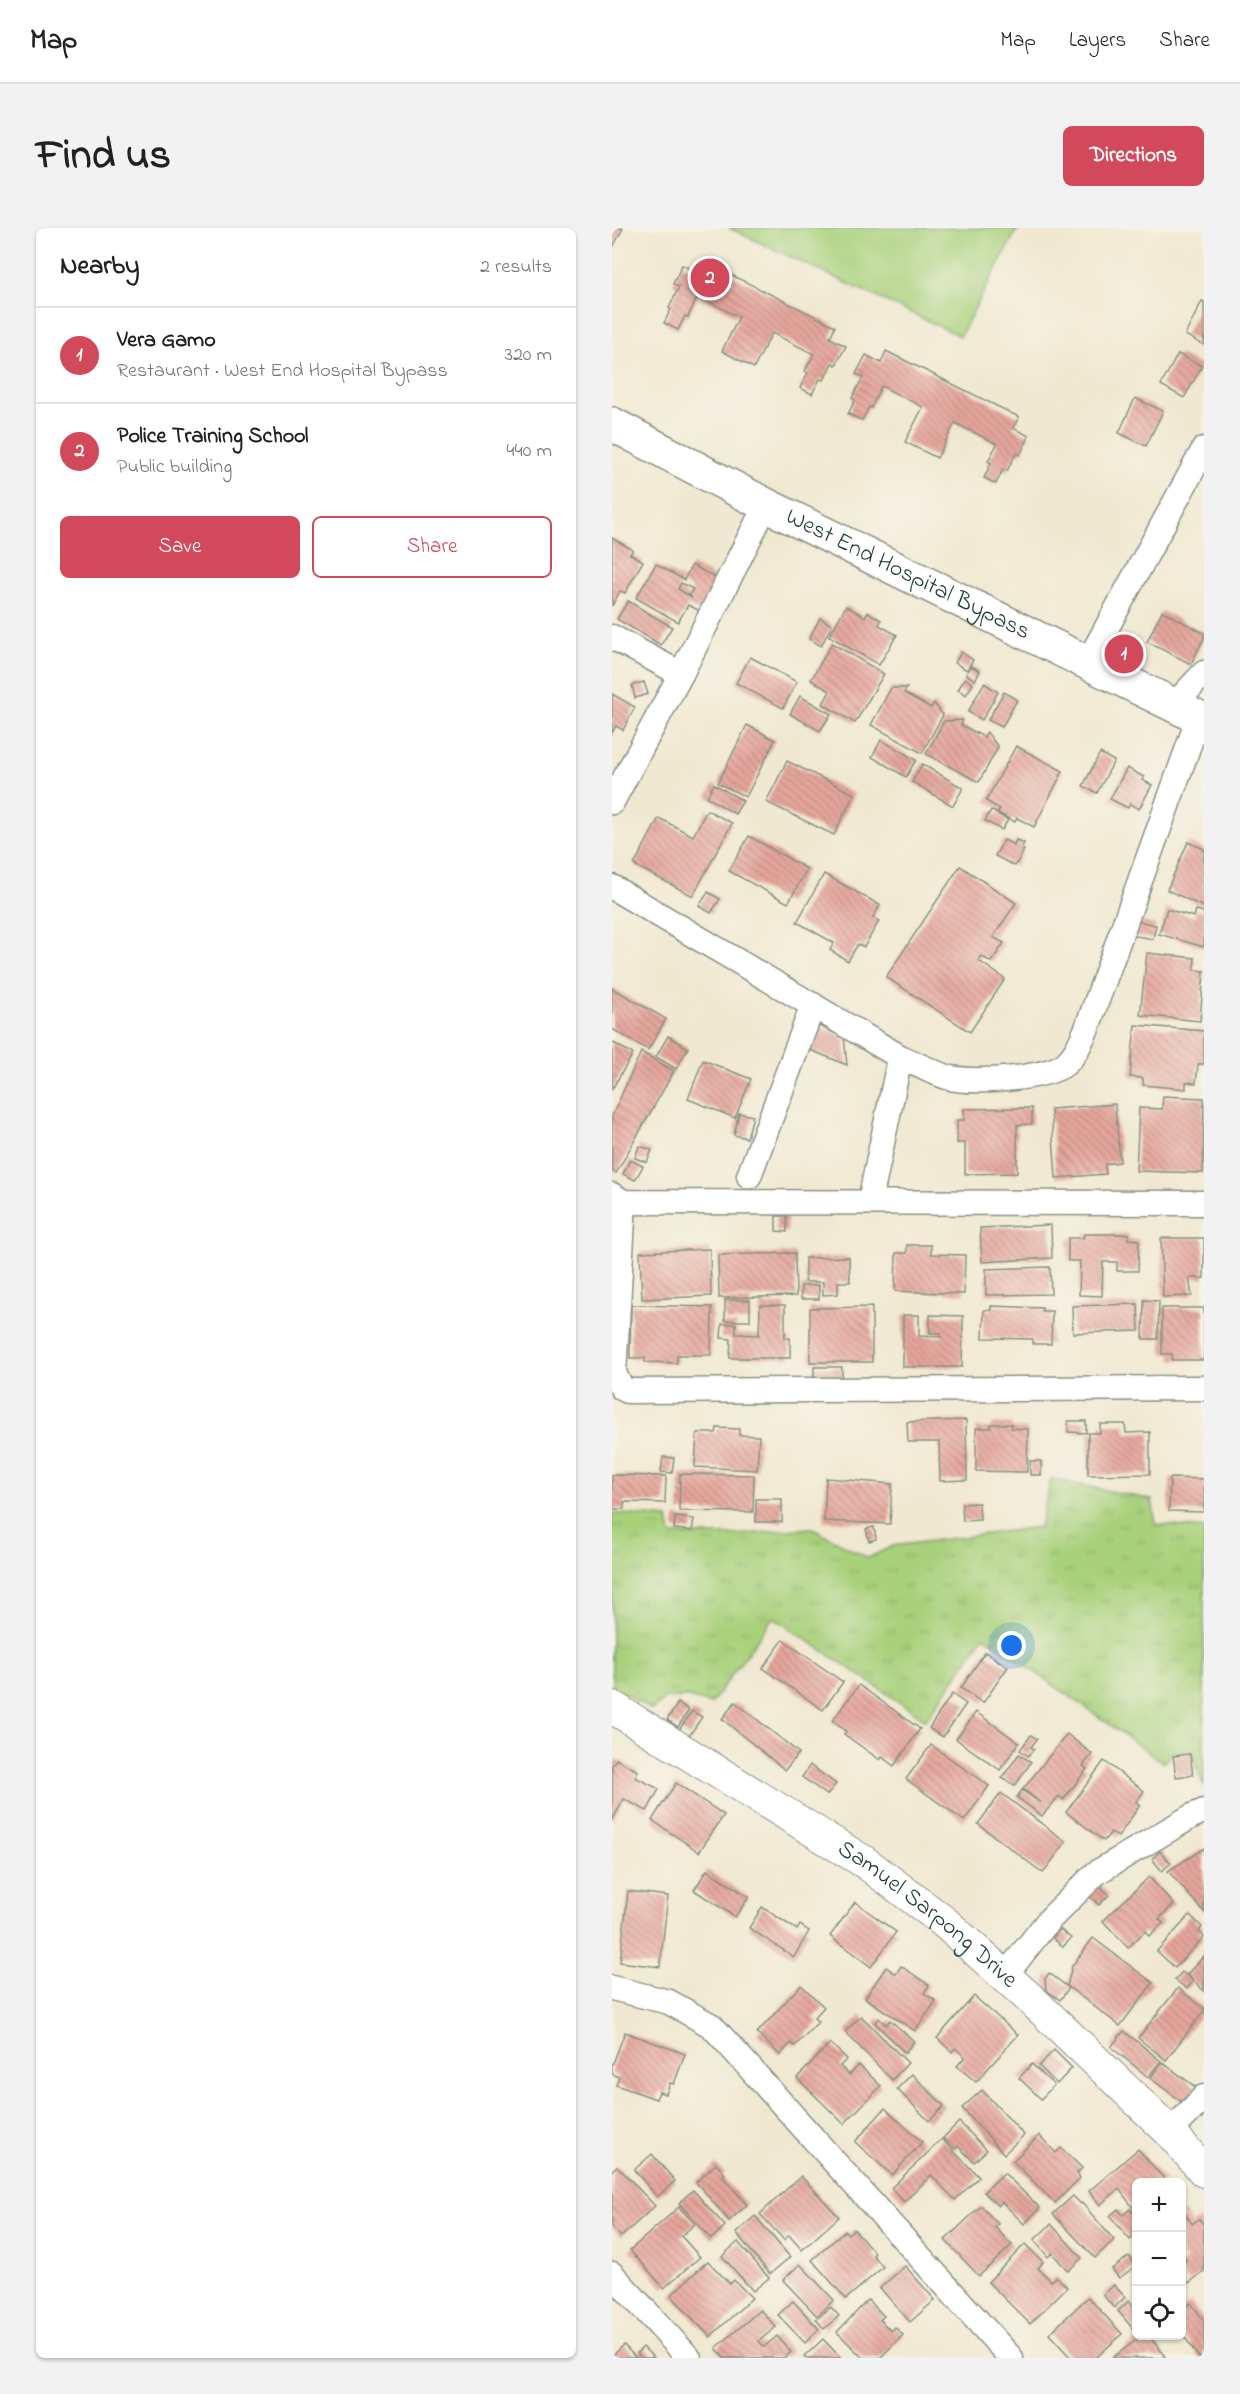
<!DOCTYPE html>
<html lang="en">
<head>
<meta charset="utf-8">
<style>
	:root { --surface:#fff; --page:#f2f2f2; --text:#202124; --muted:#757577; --line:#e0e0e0; --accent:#d1495b }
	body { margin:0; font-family:"Indie Flower",sans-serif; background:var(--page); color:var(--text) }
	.controls { position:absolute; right:18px; bottom:18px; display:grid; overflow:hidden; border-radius:9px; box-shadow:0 2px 4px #0004 }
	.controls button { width:54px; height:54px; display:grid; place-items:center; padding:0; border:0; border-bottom:2px solid var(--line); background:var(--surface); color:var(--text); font:30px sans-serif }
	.you { position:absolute; left:400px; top:1418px; width:21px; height:21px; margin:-15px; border:4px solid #fff; border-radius:50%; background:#1a73e8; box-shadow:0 0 0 9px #1a73e833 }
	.badge { display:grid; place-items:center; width:39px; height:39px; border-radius:50%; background:var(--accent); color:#fff; font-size:20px; font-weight:700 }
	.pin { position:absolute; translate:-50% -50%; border:3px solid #fff; box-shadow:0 2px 6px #0006 }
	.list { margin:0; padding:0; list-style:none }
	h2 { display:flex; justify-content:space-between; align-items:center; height:78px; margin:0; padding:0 24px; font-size:26px }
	h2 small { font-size:20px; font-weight:400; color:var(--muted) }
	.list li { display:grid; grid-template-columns:39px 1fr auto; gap:18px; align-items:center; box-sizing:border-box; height:96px; padding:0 24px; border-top:2px solid var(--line) }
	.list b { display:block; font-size:22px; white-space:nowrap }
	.list p { margin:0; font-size:20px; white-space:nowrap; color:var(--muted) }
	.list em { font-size:20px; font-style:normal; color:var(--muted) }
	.actions { display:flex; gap:12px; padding:18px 24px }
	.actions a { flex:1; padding:14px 0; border:2px solid var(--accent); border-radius:9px; text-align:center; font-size:21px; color:var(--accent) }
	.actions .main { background:var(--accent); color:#fff }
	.icon { flex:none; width:33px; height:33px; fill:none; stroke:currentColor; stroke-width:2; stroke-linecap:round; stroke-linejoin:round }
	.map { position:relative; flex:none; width:592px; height:2130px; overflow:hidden; border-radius:9px }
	header { display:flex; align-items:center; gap:36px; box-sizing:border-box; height:84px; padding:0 30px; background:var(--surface); border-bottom:2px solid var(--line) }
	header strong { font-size:28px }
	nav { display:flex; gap:33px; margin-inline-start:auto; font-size:21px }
	.intro { display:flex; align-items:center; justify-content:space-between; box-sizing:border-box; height:144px; padding:0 36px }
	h1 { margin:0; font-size:42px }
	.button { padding:15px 27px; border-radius:9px; background:var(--accent); color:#fff; font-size:21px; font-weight:700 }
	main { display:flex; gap:36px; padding:0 36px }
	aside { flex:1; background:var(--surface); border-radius:9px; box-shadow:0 2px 4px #0004 }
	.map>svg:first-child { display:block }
	.grass { fill:url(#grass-tufts); stroke:#648758; stroke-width:1.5 }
	.garden { fill:#a9d17b; stroke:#648758; stroke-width:1.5 }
	.building { fill:url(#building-back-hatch); fill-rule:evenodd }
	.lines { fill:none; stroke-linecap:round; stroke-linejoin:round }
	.minor-casing { stroke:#889282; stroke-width:27 }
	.tertiary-casing { stroke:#889282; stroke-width:34 }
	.trunk-casing { stroke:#889282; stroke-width:36 }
	.minor { stroke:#fff; stroke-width:24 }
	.tertiary { stroke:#fff; stroke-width:32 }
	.trunk { stroke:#fff; stroke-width:33 }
	.labels { text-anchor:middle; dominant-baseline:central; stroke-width:6; stroke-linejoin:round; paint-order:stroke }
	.street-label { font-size:24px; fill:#1f3d34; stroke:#f7f3e8 }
</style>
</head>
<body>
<header>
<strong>Map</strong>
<nav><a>Map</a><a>Layers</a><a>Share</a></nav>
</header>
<div class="intro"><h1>Find us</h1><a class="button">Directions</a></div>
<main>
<aside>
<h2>Nearby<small>2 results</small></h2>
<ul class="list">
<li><span class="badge">1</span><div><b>Vera Gamo</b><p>Restaurant · West End Hospital Bypass</p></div><em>320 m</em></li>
<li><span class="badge">2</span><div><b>Police Training School</b><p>Public building</p></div><em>440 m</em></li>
</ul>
<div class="actions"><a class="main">Save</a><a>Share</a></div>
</aside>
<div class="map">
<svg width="592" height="2130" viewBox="0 0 592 2130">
	<defs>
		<pattern id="grass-tufts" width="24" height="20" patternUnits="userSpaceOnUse" patternTransform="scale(1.5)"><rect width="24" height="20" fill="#a9d17b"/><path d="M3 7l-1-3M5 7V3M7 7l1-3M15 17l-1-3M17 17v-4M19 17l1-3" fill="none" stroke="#91b46b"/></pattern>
		<pattern id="building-back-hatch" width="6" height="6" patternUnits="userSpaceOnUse" patternTransform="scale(1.5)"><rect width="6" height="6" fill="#e6a69b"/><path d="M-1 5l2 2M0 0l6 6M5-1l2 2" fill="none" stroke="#ba887f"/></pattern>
	</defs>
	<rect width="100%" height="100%" fill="#f7f3e8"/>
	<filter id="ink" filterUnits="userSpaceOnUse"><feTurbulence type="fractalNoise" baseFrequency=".0167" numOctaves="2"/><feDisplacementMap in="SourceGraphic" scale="12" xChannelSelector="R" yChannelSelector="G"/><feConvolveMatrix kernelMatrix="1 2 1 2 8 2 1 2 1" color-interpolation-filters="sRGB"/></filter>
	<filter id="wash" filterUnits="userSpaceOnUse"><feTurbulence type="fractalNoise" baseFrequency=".008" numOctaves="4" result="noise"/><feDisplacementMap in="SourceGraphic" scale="24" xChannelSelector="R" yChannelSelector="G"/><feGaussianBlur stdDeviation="1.35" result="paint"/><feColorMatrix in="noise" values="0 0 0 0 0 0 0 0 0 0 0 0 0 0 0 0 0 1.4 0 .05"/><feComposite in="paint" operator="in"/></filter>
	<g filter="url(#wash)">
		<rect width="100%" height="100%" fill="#f0e8d0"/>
		<!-- grass -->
		<path class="grass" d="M439 1251 540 1272 544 1296 592 1301V1559L578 1523 559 1525 552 1535 372 1408 314 1492 161 1389 99 1476 74 1469 54 1470 40 1482 0 1458V1285L56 1290 59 1307H123L199 1300 256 1330 281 1318 428 1299Z"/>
		<!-- garden -->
		<path class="garden" d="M117 0H406L348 108Z"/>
		<g id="blocks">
			<!-- building -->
			<g class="building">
				<path d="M0 0H11L0 21Z"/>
				<path d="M91 33 223 98 218 110 234 118 224 137 220 135 212 152 208 151 200 166 188 160 196 145 193 143 202 126 160 105 142 140 110 123 127 89 86 68 76 89 73 88 66 102 52 95 59 81 57 80 67 59 61 56 70 37 85 44Z"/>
				<path d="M590 73 592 74V117L573 107Z"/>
				<path d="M274 123 407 189 401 200 417 208 408 227 404 225 395 243 391 241 384 256 372 250 379 235 376 233 385 216 343 195 325 230 293 214 311 179 269 158 259 180 257 179 250 192 236 186 243 172 240 170 251 149 244 146 254 127 269 135Z"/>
				<path d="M566 126 590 138 572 170 549 157Z"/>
				<path d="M523 170 551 183 534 218 507 205Z"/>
				<path d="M0 310 21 322 18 326 31 333 13 365 8 363 0 378Z"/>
				<path d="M44 336 72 352 80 337 106 351 88 383 76 377 66 394 24 370ZM69 355 81 361 77 367 80 370 66 361Z"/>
				<path d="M16 373 60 399 49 417 5 391Z"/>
				<path d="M234 378 253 389 256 384 269 392 267 397 285 407 267 437 217 408Z"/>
				<path d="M550 383 592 405V410L579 436 535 414Z"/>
				<path d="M208 390 220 397 209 418 197 411Z"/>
				<path d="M220 415 272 446 243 495 211 476 218 463 199 452Z"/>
				<path d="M349 424 361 432 355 442 343 435Z"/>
				<path d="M138 429 185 454 171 480 124 455Z"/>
				<path d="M359 438 368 443 363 452 354 446Z"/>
				<path d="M353 450 361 456 354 467 346 462Z"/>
				<path d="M32 454 36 466 23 470 20 457Z"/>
				<path d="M372 455 386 464 370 492 356 484Z"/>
				<path d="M279 460H295L292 465 319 480 322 475 331 487 310 525 259 497Z"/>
				<path d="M392 464 405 472 390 499 376 492Z"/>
				<path d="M0 466 23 479 11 502 4 498 0 505Z"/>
				<path d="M188 468 219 486 208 503 178 486Z"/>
				<path d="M351 492 349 497 372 509 375 504 386 519 367 554 314 526 332 493Z"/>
				<path d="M135 497 163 512 134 569 106 555Z"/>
				<path d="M269 512 304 532 294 549 260 529Z"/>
				<path d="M404 518 451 543 422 599 405 590 403 594 386 585 388 581 374 573Z"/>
				<path d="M488 525 502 533 485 565 471 558Z"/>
				<path d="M175 533 242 566 222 607 154 574Z"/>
				<path d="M310 536 351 560 341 578 300 554Z"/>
				<path d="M515 540 532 549 530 552 540 557 527 581 518 576 516 580 498 571Z"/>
				<path d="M102 556 131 573 123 586 95 569Z"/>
				<path d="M95 582 120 595 81 668 22 637 47 590 81 608Z"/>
				<path d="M379 582 396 592 390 602 373 593Z"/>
				<path d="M137 608 195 641 176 675 117 643Z"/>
				<path d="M392 612 402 617 404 612 412 615 409 621 412 622 403 638 383 628Z"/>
				<path d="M576 614 592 621V679L555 662Z"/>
				<path d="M348 638 404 675 381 709 392 715 379 734 369 728 366 732 393 751 358 804 274 749Z"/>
				<path d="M212 646 268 677 261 690 267 693 252 719 246 716 236 733 218 722 222 715 185 694Z"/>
				<path d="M96 664 108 671 99 685 87 678Z"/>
				<path d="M555 681 582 689 584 682 592 684V719L547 706Z"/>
				<path d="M520 692 544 697 541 711 518 707Z"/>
				<path d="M535 725 583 730 582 742 592 743 588 793 528 787Z"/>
				<path d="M0 760 54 791 36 822 0 801Z"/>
				<path d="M523 797 592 803V836H586L584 855 574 854V861L531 857V850L518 849Z"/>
				<path d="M207 798 232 809 235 837 196 821Z"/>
				<path d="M56 808 76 820 64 841 44 829Z"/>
				<path d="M0 814 21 826 0 861Z"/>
				<path d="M29 824 62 843 4 945 0 943V888Z"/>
				<path d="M91 832 139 851 123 890 76 871Z"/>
				<path d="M551 868 592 870 591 945 524 943 527 880 550 881Z"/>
				<path d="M503 876 508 934 493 936 494 946 444 950 439 881Z"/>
				<path d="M420 880V896L405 897V945L353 946V915H345V892H352V881Z"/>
				<path d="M127 885 141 888 135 910 122 907Z"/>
				<path d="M27 918 40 922 35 934 23 930Z"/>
				<path d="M18 932 31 938 23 952 11 946Z"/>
				<path d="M164 988H175V1004L164 1003Z"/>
				<path d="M439 997 440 1030 370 1034 368 1000Z"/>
				<path d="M472 1006H517L516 1011 527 1012 526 1043H505V1034H491L490 1068 467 1067 468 1033H456V1010H471Z"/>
				<path d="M549 1010H592V1050H577L580 1068 551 1069Z"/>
				<path d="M295 1017H319V1026L353 1027 352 1066 283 1063 284 1025H295Z"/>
				<path d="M98 1021 99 1068 30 1071 28 1024Z"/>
				<path d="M183 1025 184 1068 107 1070 106 1027Z"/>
				<path d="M237 1029 238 1054H226V1066L211 1067V1054H193V1030Z"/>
				<path d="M438 1039 439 1066 374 1067V1041Z"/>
				<path d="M207 1057V1071H189V1058Z"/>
				<rect x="113" y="1072" width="25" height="21"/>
				<path d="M532 1072 547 1073 546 1111H531Z"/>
				<path d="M526 1076 527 1103 461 1105 460 1078Z"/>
				<path d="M19 1077 100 1079 99 1127H65V1135L33 1134V1130H18Z"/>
				<path d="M148 1077H173V1110H178V1130H118L119 1111 109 1110 110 1096H124V1106L147 1107Z"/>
				<path d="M379 1078 430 1080V1083H440L439 1116H421V1111L371 1110 372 1082H379Z"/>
				<path d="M260 1079V1134H198V1080Z"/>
				<path d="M550 1080H592V1132H560V1126H550Z"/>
				<path d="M291 1087H307V1108L330 1109 329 1105H318V1087L351 1088 350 1139H291Z"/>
				<path d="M202 1139H230V1155L202 1154Z"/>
				<path d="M354 1192 355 1252 328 1253 327 1214H296L295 1194Z"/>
				<path d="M456 1193H474V1205L456 1204Z"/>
				<path d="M379 1196H400L399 1200 416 1201 415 1244 364 1243V1200H379Z"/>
				<path d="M488 1196H513L514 1205 538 1204V1246L476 1247V1205H488Z"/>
				<path d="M105 1200 127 1201V1207L147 1208 145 1242 83 1239 85 1205H104Z"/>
				<path d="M51 1229 62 1230 60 1245 49 1244Z"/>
				<rect x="418" y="1233" width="11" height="14"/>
				<path d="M68 1246 142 1247 141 1284 67 1283Z"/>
				<path d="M0 1247 54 1248 53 1275 12 1274V1281H0Z"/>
				<path d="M214 1250 280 1256 278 1296 212 1293Z"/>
				<path d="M558 1250 592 1251V1284L557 1283Z"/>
				<rect x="144" y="1271" width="26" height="23"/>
				<path d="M367 1275 368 1292 351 1293 350 1276Z"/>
				<path d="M63 1289 82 1291 80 1303 62 1301Z"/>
				<path d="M262 1299 264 1311 257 1313 254 1301Z"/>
				<path d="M171 1412 231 1454 211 1482 151 1440Z"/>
				<path d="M373 1424 396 1439 371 1475 349 1460Z"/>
				<path d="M247 1457 308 1501 282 1538 270 1529 268 1532 232 1506 234 1503 220 1493Z"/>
				<path d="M340 1466 354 1476 331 1509 317 1500Z"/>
				<path d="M123 1474 187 1525 173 1542 110 1491Z"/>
				<path d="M66 1475 77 1482 66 1499 55 1492Z"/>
				<path d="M80 1483 90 1489 77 1508 67 1502Z"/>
				<path d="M364 1484 407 1515 388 1542 344 1511Z"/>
				<path d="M455 1506 480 1526 471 1538 475 1541 451 1572 447 1568 430 1588 405 1569 410 1562 429 1575 411 1561Z"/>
				<path d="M419 1507 425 1511 419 1519 422 1521 416 1528 408 1522Z"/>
				<path d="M319 1517 377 1558 352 1593 294 1551Z"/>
				<path d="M407 1526 419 1534 403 1558 390 1550Z"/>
				<path d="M578 1526 581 1547 564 1549 561 1528Z"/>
				<path d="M4 1531 26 1543 23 1549 47 1561 35 1583 12 1571 0 1593V1538Z"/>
				<path d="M492 1533 532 1563 524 1574 528 1577 506 1609 499 1604 492 1613 454 1584Z"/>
				<path d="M198 1537 224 1556 215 1567 190 1549Z"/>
				<path d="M64 1555 112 1587 87 1624 40 1592Z"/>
				<path d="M389 1565 454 1614 431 1645 366 1596Z"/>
				<path d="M592 1620V1684L556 1643Z"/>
				<path d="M548 1623 559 1635 550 1643 540 1631Z"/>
				<path d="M95 1642 137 1669 123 1689 82 1662Z"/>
				<path d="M537 1649 562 1676 547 1691 551 1695 537 1708 533 1703 516 1720 491 1693Z"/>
				<path d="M487 1657 497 1667 487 1677 476 1667Z"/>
				<path d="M16 1663 56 1668 48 1739 8 1734Z"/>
				<path d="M243 1674 284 1704 259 1739 218 1708Z"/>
				<path d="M150 1679 185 1702 188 1697 197 1703 182 1729 137 1700Z"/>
				<path d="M578 1687 590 1699 587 1703 592 1709 563 1740 545 1723Z"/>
				<path d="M448 1701 459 1710 451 1719 441 1710Z"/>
				<path d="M481 1710 541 1755 508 1798 455 1758 460 1738Z"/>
				<path d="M592 1728V1763L575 1746Z"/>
				<path d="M289 1738 317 1757 312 1765 324 1773 303 1803 253 1770 274 1739 284 1746Z"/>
				<path d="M570 1744 581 1753 575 1761 563 1752Z"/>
				<path d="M437 1745 457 1760 448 1772 434 1762 433 1751Z"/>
				<path d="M189 1757 212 1779 202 1790 206 1794 183 1818 179 1815 168 1827 145 1805Z"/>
				<path d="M566 1760 592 1780V1783L554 1832 526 1810Z"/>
				<path d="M362 1768 406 1807 364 1854 345 1838 353 1829 343 1820 340 1824 325 1810Z"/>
				<path d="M249 1788 296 1835 280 1852 233 1804Z"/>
				<path d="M267 1790 274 1797 278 1792 302 1813 293 1825 263 1795Z"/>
				<path d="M512 1803 549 1833 536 1849 499 1819Z"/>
				<path d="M13 1804 73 1826 62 1856 58 1855 54 1866 47 1864 44 1871 4 1857 7 1849 0 1846V1838Z"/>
				<path d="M218 1815 235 1831 228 1838 237 1847 247 1837 269 1858 232 1896 185 1850Z"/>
				<path d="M442 1822 460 1840 445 1856 427 1838Z"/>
				<path d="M550 1834 586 1861 574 1877 538 1850Z"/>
				<path d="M420 1836 442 1857 429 1871 407 1850Z"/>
				<path d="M300 1846 332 1878 317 1893 285 1861Z"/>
				<path d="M370 1862 412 1907 392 1926 350 1880Z"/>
				<path d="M273 1880 310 1914 280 1947 243 1914Z"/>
				<path d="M347 1894 375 1922 362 1934 346 1918 343 1921 331 1910Z"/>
				<path d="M427 1907 444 1925 449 1920 470 1940 465 1945 468 1950 443 1975 401 1933Z"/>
				<path d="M330 1911 367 1949 343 1972 319 1947 292 1974 279 1960Z"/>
				<path d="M526 1921 555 1954H524V2006L518 2012 498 1988 506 1981 511 1987 518 1981 520 1984 523 1982 507 1961 488 1977 477 1963Z"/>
				<path d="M40 1926 63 1953 45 1969 22 1942Z"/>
				<path d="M104 1936 113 1946 110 1948 135 1977 117 1993 84 1954Z"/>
				<path d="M5 1938 43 1978 9 2009 0 1999V1942Z"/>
				<path d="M392 1945 428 1980 412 1996 390 1974 386 1978 372 1964Z"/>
				<path d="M189 1948 227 1989 190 2022 177 2007 172 2012 148 1986Z"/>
				<path d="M81 1962 113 1998 99 2011 67 1975Z"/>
				<path d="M461 1968 469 1976 470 1975 502 2012 483 2030 441 1986Z"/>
				<path d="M369 1978 386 1996 383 1999 400 2017 367 2048 333 2012Z"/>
				<path d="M67 1979 83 1996 69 2008 88 2029 52 2060 18 2022Z"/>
				<path d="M572 1984 580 1996 587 1991 592 1997V2043L577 2055 570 2045V2036L574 2032 570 2027V1986Z"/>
				<path d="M143 1988 178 2029 158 2046 124 2005Z"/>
				<path d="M439 1996 470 2030 456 2043 440 2025 436 2029 422 2012Z"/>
				<path d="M242 2001 263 2025 261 2027 271 2039 234 2071 200 2032 233 2003 236 2006Z"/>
				<path d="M126 2014 157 2050 141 2063 110 2028Z"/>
				<path d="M413 2016 431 2034 426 2040 439 2053 444 2048 455 2059 418 2096 376 2054Z"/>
				<path d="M517 2028 524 2038 507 2050 500 2041Z"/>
				<path d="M96 2033 118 2056 122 2052 140 2070 98 2109 59 2067Z"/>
				<path d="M188 2036 222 2072 205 2088 171 2052Z"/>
				<path d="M293 2038 323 2072 298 2094 268 2060Z"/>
				<path d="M502 2057 513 2069 502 2080 491 2067Z"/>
				<path d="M476 2069 510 2106 484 2130H459L437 2106Z"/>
				<path d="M256 2072 272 2088 268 2092 279 2103 283 2099 291 2107 268 2130H251L225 2104Z"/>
				<path d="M181 2073 207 2101 193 2115 166 2087Z"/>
				<path d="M517 2073 524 2081V2099L522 2102 506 2083Z"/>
				<path d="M579 2075 592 2093V2130H587L570 2105V2081Z"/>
				<path d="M219 2079 227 2088 212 2101 204 2091Z"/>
				<path d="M148 2082 164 2099 147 2113 152 2119 165 2108 179 2124 172 2130H112L104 2120Z"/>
				<path d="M530 2108H537L553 2128 550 2130H500Z"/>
				<path d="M211 2111 229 2130H195L193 2128Z"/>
				<path d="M12 2117 24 2130H0V2128Z"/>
				<path d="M31 2119 42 2130H29L25 2125Z"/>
			</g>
		</g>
	</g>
	<g filter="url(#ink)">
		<use href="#blocks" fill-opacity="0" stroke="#889282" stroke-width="1.5"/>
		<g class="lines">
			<defs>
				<g id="minor">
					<path d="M0 409 69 446"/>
					<path d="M476 434 592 221"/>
					<path d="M562 477 592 445"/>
					<path d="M0 574 69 446 154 277"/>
					<path d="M0 659 288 829C303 835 319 844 335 849 359 856 434 851 453 836 464 827 469 813 475 800L587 489"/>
					<path d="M137 948 201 777"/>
					<path d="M0 967 12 974 592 975"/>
					<path d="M258 973 288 829"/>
					<path d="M12 974 2 1146 10 1160 15 1163 592 1160"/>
					<path d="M392 1749 436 1693 484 1645 580 1588 592 1583"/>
					<path d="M0 1760 57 1774 100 1798 399 2130"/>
					<path d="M558 1904 592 1869"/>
					<path d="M0 2046 77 2130"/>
				</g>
				<g id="tertiary">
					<path id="s1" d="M0 1479 254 1635 331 1693 423 1775 558 1904 592 1943"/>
				</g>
				<g id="trunk">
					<path id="s2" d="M0 196 154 277 592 492"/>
				</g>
			</defs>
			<!-- minor casing -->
			<use href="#minor" class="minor-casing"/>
			<!-- tertiary casing -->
			<use href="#tertiary" class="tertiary-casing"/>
			<!-- trunk casing -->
			<use href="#trunk" class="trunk-casing"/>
			<!-- minor -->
			<use href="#minor" class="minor"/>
			<!-- tertiary -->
			<use href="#tertiary" class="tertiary"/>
			<!-- trunk -->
			<use href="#trunk" class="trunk"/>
		</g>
	</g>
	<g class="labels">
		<!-- street labels -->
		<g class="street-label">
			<text stroke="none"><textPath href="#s2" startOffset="332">West End Hospital Bypass</textPath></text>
			<text stroke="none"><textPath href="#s1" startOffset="378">Samuel Sarpong Drive</textPath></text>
		</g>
	</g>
</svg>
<div class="controls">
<button>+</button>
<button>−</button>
<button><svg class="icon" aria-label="locate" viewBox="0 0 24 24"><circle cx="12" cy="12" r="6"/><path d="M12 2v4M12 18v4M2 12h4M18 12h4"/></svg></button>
</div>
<div class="you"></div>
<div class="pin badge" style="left:512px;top:426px">1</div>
<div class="pin badge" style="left:98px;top:50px">2</div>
</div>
</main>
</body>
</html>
